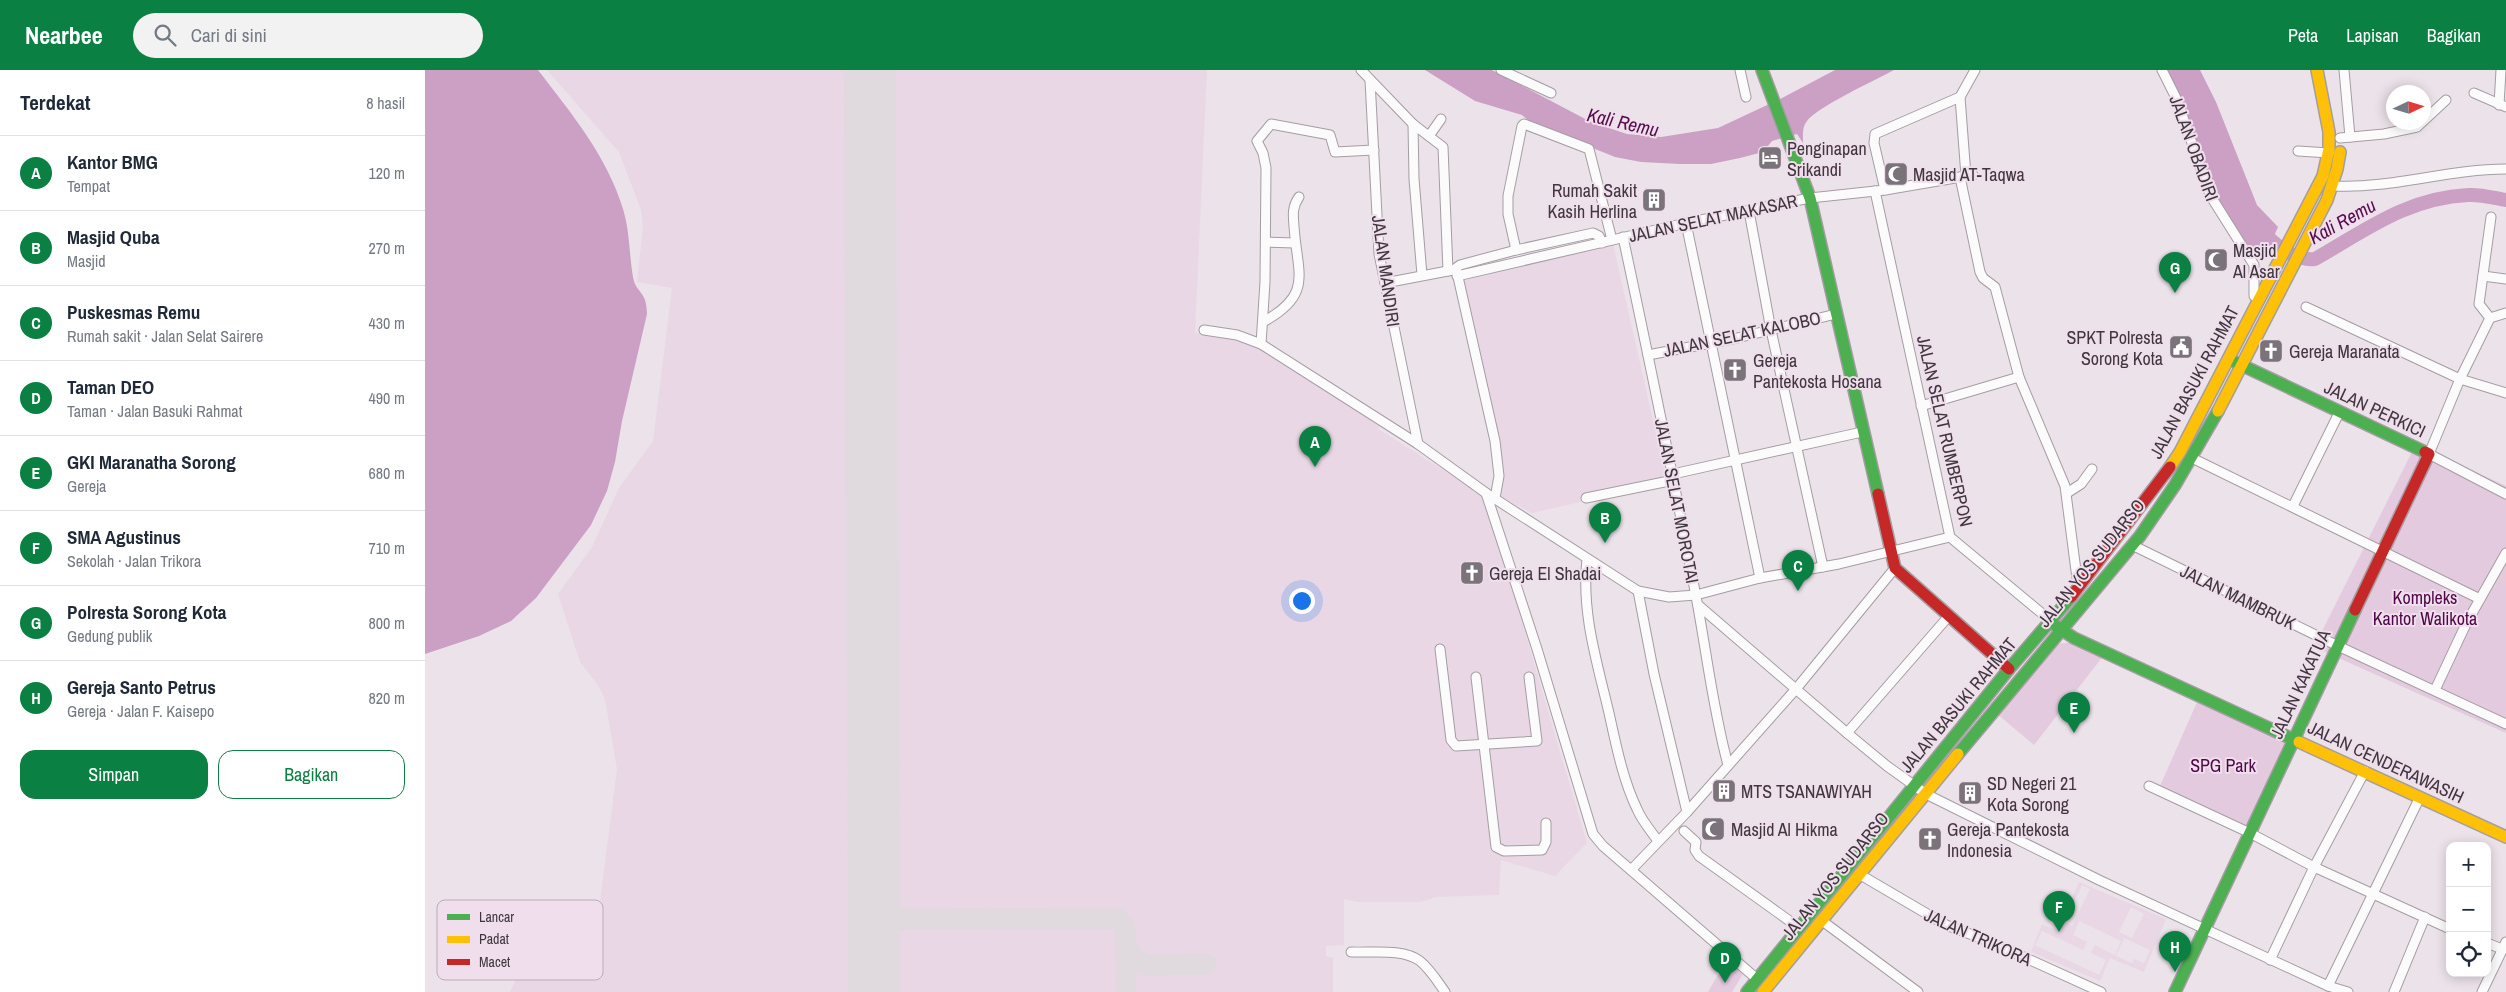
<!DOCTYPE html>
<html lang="id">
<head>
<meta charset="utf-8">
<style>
	:root { --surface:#fff; --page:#f2f2f3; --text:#1f2937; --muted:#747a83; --line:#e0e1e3; --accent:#0b8043 }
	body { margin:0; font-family:"Archivo Narrow",sans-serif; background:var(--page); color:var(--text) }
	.controls { position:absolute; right:15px; bottom:15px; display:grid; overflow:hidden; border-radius:10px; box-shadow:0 2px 12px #0003 }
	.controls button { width:45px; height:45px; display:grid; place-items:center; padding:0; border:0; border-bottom:1px solid var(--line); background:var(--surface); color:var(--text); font:25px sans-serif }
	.compass { position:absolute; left:1961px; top:15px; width:45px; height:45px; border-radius:50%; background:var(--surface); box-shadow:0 2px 12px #0003; rotate:86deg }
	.you { position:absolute; left:876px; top:530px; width:18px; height:18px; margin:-12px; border:4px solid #fff; border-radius:50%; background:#1a73e8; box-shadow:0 0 0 8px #1a73e833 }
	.badge { display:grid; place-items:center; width:32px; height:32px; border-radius:50%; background:var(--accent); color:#fff; font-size:16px; font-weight:700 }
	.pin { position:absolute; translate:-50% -41px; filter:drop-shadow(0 1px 2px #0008) }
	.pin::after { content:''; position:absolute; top:26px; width:18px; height:15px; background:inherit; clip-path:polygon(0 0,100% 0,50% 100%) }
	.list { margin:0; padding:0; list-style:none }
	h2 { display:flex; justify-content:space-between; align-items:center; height:65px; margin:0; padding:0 20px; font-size:21px }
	h2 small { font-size:16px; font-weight:400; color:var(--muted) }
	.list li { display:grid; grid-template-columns:32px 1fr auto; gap:15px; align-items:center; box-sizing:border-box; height:75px; padding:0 20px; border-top:1px solid var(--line) }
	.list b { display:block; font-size:19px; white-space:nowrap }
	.list p { margin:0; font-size:16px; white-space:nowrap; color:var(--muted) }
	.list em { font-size:16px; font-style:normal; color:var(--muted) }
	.actions { display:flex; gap:10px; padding:15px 20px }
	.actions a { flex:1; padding:11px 0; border:1px solid var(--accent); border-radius:15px; text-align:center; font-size:18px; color:var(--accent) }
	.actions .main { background:var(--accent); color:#fff }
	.icon { flex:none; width:28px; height:28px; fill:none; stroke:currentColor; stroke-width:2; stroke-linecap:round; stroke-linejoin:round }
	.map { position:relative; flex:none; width:2081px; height:922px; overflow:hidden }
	header { display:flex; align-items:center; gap:30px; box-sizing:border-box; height:70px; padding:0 25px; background:var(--accent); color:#fff }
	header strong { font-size:24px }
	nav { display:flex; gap:28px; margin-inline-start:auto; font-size:18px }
	.search { width:350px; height:45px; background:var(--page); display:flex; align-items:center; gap:12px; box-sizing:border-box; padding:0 18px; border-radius:28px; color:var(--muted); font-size:19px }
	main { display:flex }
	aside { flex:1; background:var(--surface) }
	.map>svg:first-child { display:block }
	.built { fill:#e9d7e5; fill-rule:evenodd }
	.green { fill:#e4cadf }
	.water { fill:#cca0c5 }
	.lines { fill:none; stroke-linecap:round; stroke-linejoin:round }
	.river { stroke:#cca0c5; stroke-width:14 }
	.taxiway { stroke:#e0dade; stroke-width:21 }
	.runway { stroke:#e0dade; stroke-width:52 }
	.street-casing { stroke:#a49da2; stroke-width:11 }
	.fast-casing { stroke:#a49da2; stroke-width:14 }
	.slow-casing { stroke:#a49da2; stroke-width:14 }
	.jam-casing { stroke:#a49da2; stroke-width:14 }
	.street { stroke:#fcfbfc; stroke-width:9 }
	.fast { stroke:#4caf50; stroke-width:11 }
	.slow { stroke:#ffc107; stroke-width:11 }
	.jam { stroke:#c62828; stroke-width:11 }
	.labels { text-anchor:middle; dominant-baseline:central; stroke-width:4; stroke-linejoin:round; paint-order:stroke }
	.poi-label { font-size:18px; fill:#3e373d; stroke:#f0deec; text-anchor:start }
	.street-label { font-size:18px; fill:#3e373d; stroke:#f0deec }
	.park-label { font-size:18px; fill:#4f0749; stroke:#f0deec }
	.water-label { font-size:19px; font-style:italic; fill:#530c4c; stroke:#f0deec }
	.key { fill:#f0deec; stroke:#bbacb8; stroke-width:1 }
	.key-label { font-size:14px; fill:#3e373d }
</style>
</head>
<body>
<header>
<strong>Nearbee</strong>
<div class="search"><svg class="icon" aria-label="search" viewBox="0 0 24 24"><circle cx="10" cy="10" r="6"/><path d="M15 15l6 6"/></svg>Cari di sini</div>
<nav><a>Peta</a><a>Lapisan</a><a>Bagikan</a></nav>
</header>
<main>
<aside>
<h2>Terdekat<small>8 hasil</small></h2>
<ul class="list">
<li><span class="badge">A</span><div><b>Kantor BMG</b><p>Tempat</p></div><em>120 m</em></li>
<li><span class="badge">B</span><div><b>Masjid Quba</b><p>Masjid</p></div><em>270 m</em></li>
<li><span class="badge">C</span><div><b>Puskesmas Remu</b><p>Rumah sakit · Jalan Selat Sairere</p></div><em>430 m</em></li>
<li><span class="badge">D</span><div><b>Taman DEO</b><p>Taman · Jalan Basuki Rahmat</p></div><em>490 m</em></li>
<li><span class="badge">E</span><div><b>GKI Maranatha Sorong</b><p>Gereja</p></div><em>680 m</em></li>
<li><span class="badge">F</span><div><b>SMA Agustinus</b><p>Sekolah · Jalan Trikora</p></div><em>710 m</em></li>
<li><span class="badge">G</span><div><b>Polresta Sorong Kota</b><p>Gedung publik</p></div><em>800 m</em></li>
<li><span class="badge">H</span><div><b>Gereja Santo Petrus</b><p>Gereja · Jalan F. Kaisepo</p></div><em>820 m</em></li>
</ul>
<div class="actions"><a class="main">Simpan</a><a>Bagikan</a></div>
</aside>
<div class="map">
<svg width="2081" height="922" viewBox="0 0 2081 922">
	<rect width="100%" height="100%" fill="#ece2ea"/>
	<!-- built -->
	<g class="built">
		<path d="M122 0H782L770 263 809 267 835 277 954 356 953 359 1060 426 1162 773 1130 806 1076 790 1074 825 1011 827 996 832H933L919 829V875L901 876V886L908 888V922H85L91 909 96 842 150 841 175 831 192 699 180 629 173 615 155 592 133 524 167 477 194 418 228 371 247 218 212 212 218 156 216 140 194 82Z"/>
		<path d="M1188 174 1242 412 1107 443 1069 423 1071 388 1030 211Z"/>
		<path d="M1654 812 1741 849 1719 902 1685 888 1675 911 1606 882 1617 854 1633 861ZM1657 815 1665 819 1647 856 1640 852ZM1706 837 1719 844 1707 868 1694 862ZM1654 851 1696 871 1690 885 1670 875 1666 883 1681 890 1674 905 1610 875 1617 861 1658 880 1662 872 1648 865ZM1699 868 1725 880 1719 893 1709 889 1707 893 1691 886Z"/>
	</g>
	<!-- green -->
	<g class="green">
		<path d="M1991 374 2081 416V663L1889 577Z"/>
		<path d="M1653 572 1679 585 1609 675 1571 643 1628 574Z"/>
		<path d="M1773 630 1860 673 1821 757 1735 716Z"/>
		<path d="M1301 891 1318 904 1307 922H1283Z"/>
	</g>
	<!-- water -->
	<g class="water">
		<path d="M0 0H113C146 43 182 86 198 139 205 162 204 184 208 207 211 224 222 220 222 244L197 351 190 392 182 421 166 455 111 528 86 551 54 566 0 584Z"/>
		<path d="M1000 0H1067L1166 52 1202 64 1236 67 1293 58 1357 28 1410 0H1469C1451 10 1392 37 1382 51 1377 57 1378 65 1378 73L1372 64 1347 71 1338 82 1315 88 1286 94H1255L1216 92 1190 87 1108 54 1097 45 1050 31Z"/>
		<path d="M1740 0H1775L1791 32 1832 135 1853 157 1838 191 1811 162 1793 130 1755 31Z"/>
	</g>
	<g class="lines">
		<!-- river -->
		<path class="river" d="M1836 159C1848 174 1869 191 1890 189 1941 160 1982 128 2043 125 2055 124 2069 128 2081 130"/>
		<!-- taxiway -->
		<g class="taxiway">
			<path d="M449 821C455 838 462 844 479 849"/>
			<path d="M701 873 708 888 722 895 781 894"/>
			<path d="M449 874C455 859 462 852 479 849L693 848 700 857 701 922"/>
		</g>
		<!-- runway -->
		<path class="runway" d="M445 0 449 922"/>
		<defs>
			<g id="street">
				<path d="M936 0 988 54 1018 77 1023 201"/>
				<path d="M1076 0 1126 23"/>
				<path d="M1315 0 1321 27"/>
				<path d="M1737 0 1752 30 1785 125 1829 195V226"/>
				<path d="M1919 0 1925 67"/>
				<path d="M945 10 954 184 993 374"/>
				<path d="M2049 23 2081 37"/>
				<path d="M2074 35 2076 0"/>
				<path d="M988 54 989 109 997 205"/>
				<path d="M1004 66 1016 49"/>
				<path d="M1915 68 1959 64 1992 57 2021 30"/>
				<path d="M1873 81 1904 83"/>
				<path d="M1541 106 1535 27 1550 0"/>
				<path d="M1535 107 1555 202 1558 208 1570 217 1594 307 1640 416 1653 516"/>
				<path d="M1909 116C1966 119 2023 99 2081 99"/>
				<path d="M1460 120 1449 73 1450 64 1535 27"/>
				<path d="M1450 121 1525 467 1626 551"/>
				<path d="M1324 141 1346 260 1398 497"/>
				<path d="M1261 153 1335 508"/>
				<path d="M1198 167C1223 284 1247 400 1269 516 1281 576 1287 636 1303 695"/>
				<path d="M841 172 870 173"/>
				<path d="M1091 180 1083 144V126L1097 56 1099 54 1164 79 1187 170"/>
				<path d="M1032 206 1261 153 1385 128 1460 120 1548 105"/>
				<path d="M2058 206 2081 209"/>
				<path d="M960 213 1028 200"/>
				<path d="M1881 237 2035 309 2081 323"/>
				<path d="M2081 243 2065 248 2035 309 2004 384 2081 424"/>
				<path d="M2065 248 2054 234 2066 147"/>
				<path d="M838 252C889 224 872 204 869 156 868 145 867 137 874 127"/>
				<path d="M779 260 812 265 836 274 993 374 1061 423 1213 521 1244 527 1271 525 1335 508 1414 494 1525 467"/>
				<path d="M836 274 840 212 841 98 838 83 832 71 846 54 905 65 910 82 949 80"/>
				<path d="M1223 285 1312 268 1411 244"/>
				<path d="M1496 336 1594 307"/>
				<path d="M1767 388 2055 529"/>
				<path d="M1248 404 1437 362"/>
				<path d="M1061 423 1112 579 1168 764 1178 776 1332 909"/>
				<path d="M1642 423 1656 414 1667 399"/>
				<path d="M1070 428 1074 406 1070 371 1031 198 1035 195 1091 180 1168 163 1174 166 1177 173"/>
				<path d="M1161 428 1249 410"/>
				<path d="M1868 436 1914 343"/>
				<path d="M1707 475 1913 576 2081 654"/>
				<path d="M1162 489C1156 542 1172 592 1184 643 1191 675 1198 710 1212 739 1217 751 1226 761 1233 771"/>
				<path d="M1213 521 1229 604 1262 742"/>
				<path d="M1273 535 1422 663 1462 696 1501 724 1674 810 1903 916 1923 922"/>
				<path d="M1015 579 1026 670 1031 676 1112 671 1104 607"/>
				<path d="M1051 607 1071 777 1079 781 1117 780 1121 772V753"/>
				<path d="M2010 620 2041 554 2081 483"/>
				<path d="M1422 663 1523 547"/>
				<path d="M1724 716 1825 763 1889 797 2025 859"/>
				<path d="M1259 761 1271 772 1270 780 1274 786 1373 857"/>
				<path d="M1206 800 1262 742 1371 619 1470 498"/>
				<path d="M1434 804 1521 855 1561 870 1676 922"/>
				<path d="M1396 850 1493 922"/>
				<path d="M2062 873 2077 879"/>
				<path d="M926 882C946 883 978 878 995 891 1005 899 1013 912 1020 922"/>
				<path d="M1845 890 1889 797 1940 701"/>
				<path d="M1903 916 1995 727"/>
				<path d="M1969 922 2000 847"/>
				<path d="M2057 922 2081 872"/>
			</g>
			<g id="fast">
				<path d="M1337 0 1385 128 1453 424"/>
				<path d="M1810 292 2000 382"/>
				<path d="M1631 556 1649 568 1874 672"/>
				<path d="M1533 684 1715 466 1750 415 1793 341"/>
				<path d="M1322 922 1584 599 1646 527"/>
				<path d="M1750 922 1930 540"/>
			</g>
			<g id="slow">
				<path d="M1793 341 1902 130 1912 99 1915 82"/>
				<path d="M1745 397 1755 382 1898 106 1904 79V62L1892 0"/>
				<path d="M1874 672 2081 767"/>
				<path d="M1338 922 1533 684"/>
			</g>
			<g id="jam">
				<path d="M1453 424 1470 498 1584 599"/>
				<path d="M1646 527 1745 397"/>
				<path d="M1930 540 2004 384 2000 382"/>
			</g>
		</defs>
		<!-- street casing -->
		<use href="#street" class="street-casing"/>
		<!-- fast casing -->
		<use href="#fast" class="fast-casing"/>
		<!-- slow casing -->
		<use href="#slow" class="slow-casing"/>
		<!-- jam casing -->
		<use href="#jam" class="jam-casing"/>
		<!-- street -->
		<use href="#street" class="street"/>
		<!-- fast -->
		<use href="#fast" class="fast"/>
		<!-- slow -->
		<use href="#slow" class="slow"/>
		<!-- jam -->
		<use href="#jam" class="jam"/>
	</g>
	<!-- icons -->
	<defs>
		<symbol id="hotel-square" viewBox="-11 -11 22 22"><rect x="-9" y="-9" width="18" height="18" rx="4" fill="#7b737a" stroke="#f0deec"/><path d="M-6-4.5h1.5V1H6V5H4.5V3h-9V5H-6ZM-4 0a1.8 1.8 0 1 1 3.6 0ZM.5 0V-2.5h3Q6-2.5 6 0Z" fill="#fff"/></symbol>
		<symbol id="mosque-square" viewBox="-11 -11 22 22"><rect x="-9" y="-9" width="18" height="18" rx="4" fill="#7b737a" stroke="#f0deec"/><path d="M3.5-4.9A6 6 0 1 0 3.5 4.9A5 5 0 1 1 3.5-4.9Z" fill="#fff"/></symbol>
		<symbol id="building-square" viewBox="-11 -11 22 22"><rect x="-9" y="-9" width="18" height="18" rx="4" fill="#7b737a" stroke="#f0deec"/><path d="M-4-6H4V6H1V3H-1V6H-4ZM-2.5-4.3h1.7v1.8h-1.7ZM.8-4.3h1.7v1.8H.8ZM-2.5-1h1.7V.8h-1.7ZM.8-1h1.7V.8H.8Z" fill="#fff"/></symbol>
		<symbol id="civic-square" viewBox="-11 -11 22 22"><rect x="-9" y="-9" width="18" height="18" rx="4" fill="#7b737a" stroke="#f0deec"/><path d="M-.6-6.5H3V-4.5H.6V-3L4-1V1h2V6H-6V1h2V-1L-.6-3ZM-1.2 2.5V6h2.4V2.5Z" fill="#fff"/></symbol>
		<symbol id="church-square" viewBox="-11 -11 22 22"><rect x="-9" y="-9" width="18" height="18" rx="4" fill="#7b737a" stroke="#f0deec"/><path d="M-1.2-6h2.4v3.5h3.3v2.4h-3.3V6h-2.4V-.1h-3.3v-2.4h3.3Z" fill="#fff"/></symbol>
	</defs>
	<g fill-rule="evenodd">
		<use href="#hotel-square" x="1331" y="74" width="28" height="28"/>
		<use href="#mosque-square" x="1457" y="90" width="28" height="28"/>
		<use href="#building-square" x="1215" y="116" width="28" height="28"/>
		<use href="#mosque-square" x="1777" y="176" width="28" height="28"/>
		<use href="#civic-square" x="1742" y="263" width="28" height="28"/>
		<use href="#church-square" x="1832" y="267" width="28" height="28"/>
		<use href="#church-square" x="1296" y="286" width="28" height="28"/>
		<use href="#church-square" x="1033" y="489" width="28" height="28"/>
		<use href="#building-square" x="1285" y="707" width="28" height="28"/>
		<use href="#building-square" x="1531" y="709" width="28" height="28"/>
		<use href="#mosque-square" x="1274" y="745" width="28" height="28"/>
		<use href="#church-square" x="1491" y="755" width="28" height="28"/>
	</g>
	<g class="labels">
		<!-- poi labels -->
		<g class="poi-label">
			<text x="1362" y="78">Penginapan<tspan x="1362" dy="21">Srikandi</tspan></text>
			<text x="1488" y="104">Masjid AT-Taqwa</text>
			<text x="1212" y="120" text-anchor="end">Rumah Sakit<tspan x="1212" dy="21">Kasih Herlina</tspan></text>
			<text x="1808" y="180">Masjid<tspan x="1808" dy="21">Al Asar</tspan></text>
			<text x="1738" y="267" text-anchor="end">SPKT Polresta<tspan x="1738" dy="21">Sorong Kota</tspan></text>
			<text x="1864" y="281">Gereja Maranata</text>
			<text x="1328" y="290">Gereja<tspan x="1328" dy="21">Pantekosta Hosana</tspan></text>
			<text x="1064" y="503">Gereja El Shadai</text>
			<text x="1562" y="713">SD Negeri 21<tspan x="1562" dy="21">Kota Sorong</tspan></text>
			<text x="1316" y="721">MTS TSANAWIYAH</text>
			<text x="1306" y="759">Masjid Al Hikma</text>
			<text x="1522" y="759">Gereja Pantekosta<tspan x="1522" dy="21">Indonesia</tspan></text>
		</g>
		<!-- street labels -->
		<g class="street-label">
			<text transform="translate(1769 78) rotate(70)">JALAN OBADIRI</text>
			<text transform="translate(1288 148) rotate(-12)">JALAN SELAT MAKASAR</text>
			<text transform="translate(961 201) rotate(82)">JALAN MANDIRI</text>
			<text transform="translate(1317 264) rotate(-12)">JALAN SELAT KALOBO</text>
			<text transform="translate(1769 312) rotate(-62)">JALAN BASUKI RAHMAT</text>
			<text transform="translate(1950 339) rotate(25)">JALAN PERKICI</text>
			<text transform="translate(1520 361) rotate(77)">JALAN SELAT RUMBERPON</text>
			<text transform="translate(1252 431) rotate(79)">JALAN SELAT MOROTAI</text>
			<text transform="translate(1666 493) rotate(-51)">JALAN YOS SUDARSO</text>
			<text transform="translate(1813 527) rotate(26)">JALAN MAMBRUK</text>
			<text transform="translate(1875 614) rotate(-65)">JALAN KAKATUA</text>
			<text transform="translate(1533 635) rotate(-50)">JALAN BASUKI RAHMAT</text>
			<text transform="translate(1961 692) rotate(25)">JALAN CENDERAWASIH</text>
			<text transform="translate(1410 806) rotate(-51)">JALAN YOS SUDARSO</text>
			<text transform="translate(1553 867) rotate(24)">JALAN TRIKORA</text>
		</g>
		<!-- park labels -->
		<g class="park-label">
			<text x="2000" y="527">Kompleks<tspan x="2000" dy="21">Kantor Walikota</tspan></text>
			<text x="1798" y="695">SPG Park</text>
		</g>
		<!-- water labels -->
		<g class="water-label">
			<text transform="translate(1198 52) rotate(13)">Kali Remu</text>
			<text transform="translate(1917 151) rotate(-29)">Kali Remu</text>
		</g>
	</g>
	<!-- legend -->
	<rect x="12" y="830" width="166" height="80" rx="8" class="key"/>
	<rect x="22" y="844" width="23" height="6" fill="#4caf50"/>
	<rect x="22" y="866" width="23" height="7" fill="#ffc107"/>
	<rect x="22" y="889" width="23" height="6" fill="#c62828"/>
	<g class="key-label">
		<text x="54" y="852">Lancar</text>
		<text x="54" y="874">Padat</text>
		<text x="54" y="897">Macet</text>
	</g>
</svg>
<div class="controls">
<button>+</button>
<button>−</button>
<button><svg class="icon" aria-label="locate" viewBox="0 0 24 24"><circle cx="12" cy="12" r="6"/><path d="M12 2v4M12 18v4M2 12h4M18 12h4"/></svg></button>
</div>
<svg class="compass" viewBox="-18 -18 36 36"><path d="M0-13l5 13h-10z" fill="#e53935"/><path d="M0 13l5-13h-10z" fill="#747a83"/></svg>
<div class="you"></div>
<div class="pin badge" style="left:890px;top:397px">A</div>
<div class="pin badge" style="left:1180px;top:473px">B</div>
<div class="pin badge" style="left:1373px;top:521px">C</div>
<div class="pin badge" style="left:1300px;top:913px">D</div>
<div class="pin badge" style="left:1649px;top:663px">E</div>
<div class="pin badge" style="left:1634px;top:862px">F</div>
<div class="pin badge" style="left:1750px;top:223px">G</div>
<div class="pin badge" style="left:1750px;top:902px">H</div>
</div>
</main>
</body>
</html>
